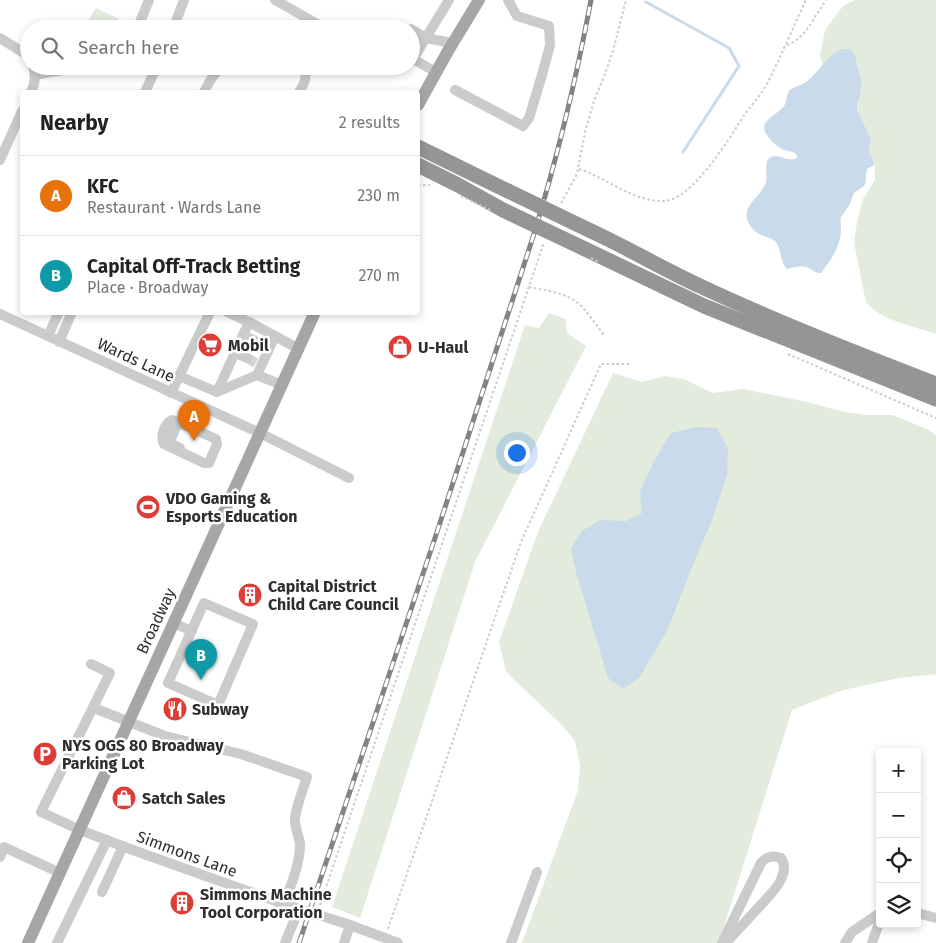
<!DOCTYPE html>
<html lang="en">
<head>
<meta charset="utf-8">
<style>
	:root { --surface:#fff; --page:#f2f2f2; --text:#222; --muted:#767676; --line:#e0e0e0; --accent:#0f766e }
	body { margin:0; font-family:"Fira Sans",sans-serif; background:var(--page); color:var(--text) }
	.controls { position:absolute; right:15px; bottom:15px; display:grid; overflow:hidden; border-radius:5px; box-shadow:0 2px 8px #0003 }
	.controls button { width:45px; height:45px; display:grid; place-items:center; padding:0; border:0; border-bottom:1px solid var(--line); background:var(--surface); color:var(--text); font:25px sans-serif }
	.you { position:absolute; left:516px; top:452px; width:18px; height:18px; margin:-12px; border:4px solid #fff; border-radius:50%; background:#1a73e8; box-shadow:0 0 0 8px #1a73e833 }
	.badge { display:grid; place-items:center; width:32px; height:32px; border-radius:50%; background:var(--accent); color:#fff; font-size:16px; font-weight:700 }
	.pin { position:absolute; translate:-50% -41px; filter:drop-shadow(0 1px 2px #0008) }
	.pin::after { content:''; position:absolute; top:26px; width:18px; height:15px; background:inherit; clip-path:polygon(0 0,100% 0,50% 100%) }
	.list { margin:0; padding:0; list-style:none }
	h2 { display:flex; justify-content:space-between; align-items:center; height:65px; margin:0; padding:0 20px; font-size:21px }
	h2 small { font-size:16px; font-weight:400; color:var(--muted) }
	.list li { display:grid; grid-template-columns:32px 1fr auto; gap:15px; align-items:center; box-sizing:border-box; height:80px; padding:0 20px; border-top:1px solid var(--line) }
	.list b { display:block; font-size:19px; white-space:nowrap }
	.list p { margin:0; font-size:16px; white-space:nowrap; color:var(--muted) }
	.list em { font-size:16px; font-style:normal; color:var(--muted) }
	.icon { flex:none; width:28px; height:28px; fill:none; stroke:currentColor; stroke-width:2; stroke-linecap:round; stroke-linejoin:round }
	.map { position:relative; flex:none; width:936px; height:943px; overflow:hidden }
	.search { position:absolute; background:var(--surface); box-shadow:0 2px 8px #0003; left:20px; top:20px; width:400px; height:55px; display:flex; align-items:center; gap:12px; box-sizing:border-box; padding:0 18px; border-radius:28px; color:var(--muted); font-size:19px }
	.panel { position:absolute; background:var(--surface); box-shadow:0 2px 8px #0003; left:20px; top:90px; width:400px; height:225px; border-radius:5px }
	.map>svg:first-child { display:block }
	.green { fill:#e2ebdc }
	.water { fill:#c9daea }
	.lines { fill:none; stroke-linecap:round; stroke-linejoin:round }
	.stream { stroke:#c9daea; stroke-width:3 }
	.minor-tunnel { stroke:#d5d5d5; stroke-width:10; stroke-dasharray:10 5; stroke-linecap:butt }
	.path { stroke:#cbcbcb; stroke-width:2; stroke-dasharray:2.5 2.5; stroke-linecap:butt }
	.minor { stroke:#cbcbcb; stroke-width:10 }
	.major { stroke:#a6a6a6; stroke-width:12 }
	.highway { stroke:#959595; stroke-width:15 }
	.rail-casing { stroke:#838383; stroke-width:5 }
	.rail { stroke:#fff; stroke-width:3; stroke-dasharray:9; stroke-linecap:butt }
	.path-bridge { stroke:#cbcbcb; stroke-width:2; stroke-dasharray:2.5 2.5; stroke-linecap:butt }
	.highway-bridge { stroke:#959595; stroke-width:15 }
	.labels { text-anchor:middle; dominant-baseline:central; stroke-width:5; stroke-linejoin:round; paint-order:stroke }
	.poi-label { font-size:16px; font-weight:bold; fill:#2e2e2e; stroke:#fff; text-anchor:start }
	.street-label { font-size:16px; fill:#2e2e2e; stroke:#fff }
</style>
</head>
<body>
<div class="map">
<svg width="936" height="943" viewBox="0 0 936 943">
	<rect width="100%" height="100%" fill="#fff"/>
	<!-- green -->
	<g class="green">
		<path d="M855 0H936V334C913 326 882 321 866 302L854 243 857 222 863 199 875 180V172L874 160 869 152 871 139 857 110V105L862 90 826 61 823 64 820 56 825 30 843 6Z"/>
		<path d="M96 8 119 19 114 29H71L75 25 87 23Z"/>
		<path d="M549 313 566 319 567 333 586 346 475 562 360 918 332 907 525 325 539 328Z"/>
		<path d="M613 373 642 382 665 376 684 379 713 393 744 389 807 402 845 412 866 415H893L929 430 936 435V674L899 678 843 690 792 710 722 933 717 943H522L578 790 580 765 575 741 562 725 506 672 499 642 538 532Z"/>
	</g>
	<!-- water -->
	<g class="water">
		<path d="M844 49H850L853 52 855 56 862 85 861 93 857 105V110L871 139 869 152 873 159 874 164 873 166 868 168 866 173V182L864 186 854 193 849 206 841 217C840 221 841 225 841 229 841 246 831 260 821 273 816 273 814 271 809 268 802 265 795 267 787 269 780 262 782 249 775 241 769 236 759 237 752 228 735 208 762 197 766 182 768 174 763 161 771 157 780 153 786 163 797 158 797 157 797 155 796 154 794 151 785 151 782 149 776 146 768 138 765 132 760 119 778 115 784 106 787 101 786 96 789 91 794 86 801 86 806 82 820 72 826 54 844 49Z"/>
		<path d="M697 427 717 428 728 448 727 475 712 520 688 577 668 629 639 678 623 689 608 678 576 572 571 548 582 531 600 520 626 521 642 513 640 491 654 461 671 433Z"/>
	</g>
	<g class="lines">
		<!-- stream -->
		<path class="stream" d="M646 2 729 48 739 66 683 152"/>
		<!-- minor-tunnel -->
		<g class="minor-tunnel">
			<path d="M255 341 264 345"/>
			<path d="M247 358 256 363"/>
		</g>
		<!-- path -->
		<g class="path">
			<path d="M783 48 798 39 806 31 826 0"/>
			<path d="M579 169C607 178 633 202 664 201 693 200 730 137 745 114 754 102 765 90 771 76 783 52 794 25 806 0"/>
			<path d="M418 185H430"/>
			<path d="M561 203 577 174 585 132 594 101 605 74 613 51 626 0"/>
			<path d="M529 287C548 291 571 293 584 309 591 317 597 326 604 335"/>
			<path d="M788 354 795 357 936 418"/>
			<path d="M320 905 544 242"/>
			<path d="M388 929 521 542 601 364H630"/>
		</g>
		<!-- minor -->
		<g class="minor">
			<path d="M275 0 326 29"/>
			<path d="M137 29 149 0"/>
			<path d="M173 29 184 0"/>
			<path d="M411 29 426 38 452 43"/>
			<path d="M0 38 24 53 29 59"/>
			<path d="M411 58 436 72"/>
			<path d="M413 59 449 0"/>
			<path d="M35 75 84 66"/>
			<path d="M455 90 523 126 529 118 542 75 550 45 549 26 517 16 508 0"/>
			<path d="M31 92C35 84 36 75 33 66"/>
			<path d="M145 92 157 66"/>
			<path d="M204 92C209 82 214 72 224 66"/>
			<path d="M299 92C305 83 309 75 301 66"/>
			<path d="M0 160 22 111"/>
			<path d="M227 312 249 322 299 349"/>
			<path d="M0 314 260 433 349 478"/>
			<path d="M243 335 255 341"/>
			<path d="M48 336 59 312"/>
			<path d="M59 342 72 312"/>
			<path d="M235 353 247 358"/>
			<path d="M257 375 282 385"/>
			<path d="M179 376 217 392 257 375 275 336"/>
			<path d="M217 392 249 322"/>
			<path d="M171 393 210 312"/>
			<path d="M172 420 178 422 216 439 217 444 209 463H204L164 444C160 437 164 424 172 420Z"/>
			<path d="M178 422 170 441 172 444 180 448"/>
			<path d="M204 603 253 624 218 705 168 683Z"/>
			<path d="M173 623 192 631"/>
			<path d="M91 664 110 673 41 812 80 830 130 849 284 904 350 925 398 943"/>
			<path d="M94 708 165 736 241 754 307 777C303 790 297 804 295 818 294 827 299 835 300 844 300 864 291 885 284 904"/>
			<path d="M0 857 4 847 60 873"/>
			<path d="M102 892 123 846"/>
			<path d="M917 913 936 918"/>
			<path d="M57 943 107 840"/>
			<path d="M285 943 299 909"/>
			<path d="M344 943 350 925"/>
			<path d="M511 943 537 872"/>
			<path d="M722 943 761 863C767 856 773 855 781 858 785 864 785 870 782 877 780 884 774 890 769 896 755 912 740 927 726 943"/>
			<path d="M845 943 852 932 880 913"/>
			<path d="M872 943 880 920"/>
		</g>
		<!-- major -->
		<g class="major">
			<path d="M418 105 448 51 479 0"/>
			<path d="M28 943 315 312"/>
		</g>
		<!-- highway -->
		<g class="highway">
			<path d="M418 147 508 191"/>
			<path d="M418 165 458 185 503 210"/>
			<path d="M591 231C628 248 663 269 700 286 777 322 856 353 936 384"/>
			<path d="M585 249 704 306 936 399"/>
		</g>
		<defs>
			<path id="rail" d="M299 943 437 532 533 237C557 159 576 80 591 0"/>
		</defs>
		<!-- rail casing -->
		<use href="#rail" class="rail-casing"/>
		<!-- rail -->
		<use href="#rail" class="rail"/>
		<!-- path-bridge -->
		<g class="path-bridge">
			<path d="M461 196 490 210"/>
			<path d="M591 258 599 262"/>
		</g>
		<!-- highway-bridge -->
		<g class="highway-bridge">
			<path d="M508 191 591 231"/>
			<path d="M503 210 585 249"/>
		</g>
	</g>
	<!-- icons -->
	<defs>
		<symbol id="supermarket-disc" viewBox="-11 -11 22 22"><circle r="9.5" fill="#de3d37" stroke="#fff"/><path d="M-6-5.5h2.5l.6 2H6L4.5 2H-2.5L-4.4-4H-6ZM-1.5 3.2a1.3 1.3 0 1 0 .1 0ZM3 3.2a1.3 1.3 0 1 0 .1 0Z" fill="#fff"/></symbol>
		<symbol id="shop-disc" viewBox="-11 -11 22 22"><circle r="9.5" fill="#de3d37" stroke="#fff"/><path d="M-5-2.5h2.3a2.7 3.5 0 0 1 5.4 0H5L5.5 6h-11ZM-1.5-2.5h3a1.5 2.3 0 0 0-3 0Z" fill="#fff"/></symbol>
		<symbol id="stadium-disc" viewBox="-11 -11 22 22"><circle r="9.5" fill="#de3d37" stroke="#fff"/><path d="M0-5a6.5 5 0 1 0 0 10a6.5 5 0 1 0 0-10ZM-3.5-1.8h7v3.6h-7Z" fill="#fff"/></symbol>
		<symbol id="building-disc" viewBox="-11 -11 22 22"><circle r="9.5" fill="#de3d37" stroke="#fff"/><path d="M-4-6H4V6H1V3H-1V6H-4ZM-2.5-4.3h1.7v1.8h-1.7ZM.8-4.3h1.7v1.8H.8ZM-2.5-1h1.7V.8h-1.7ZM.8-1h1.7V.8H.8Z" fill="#fff"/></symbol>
		<symbol id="restaurant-disc" viewBox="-11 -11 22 22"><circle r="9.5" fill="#de3d37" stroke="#fff"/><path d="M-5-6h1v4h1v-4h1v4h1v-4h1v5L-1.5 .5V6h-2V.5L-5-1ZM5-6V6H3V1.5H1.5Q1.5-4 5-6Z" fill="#fff"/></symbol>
		<symbol id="parking-disc" viewBox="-11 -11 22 22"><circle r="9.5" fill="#de3d37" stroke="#fff"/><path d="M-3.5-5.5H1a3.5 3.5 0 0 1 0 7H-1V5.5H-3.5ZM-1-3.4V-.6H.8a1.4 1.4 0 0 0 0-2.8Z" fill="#fff"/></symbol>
	</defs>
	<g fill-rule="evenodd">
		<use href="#supermarket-disc" x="196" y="331" width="28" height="28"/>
		<use href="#shop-disc" x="386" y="333" width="28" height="28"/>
		<use href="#stadium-disc" x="134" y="493" width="28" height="28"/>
		<use href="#building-disc" x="236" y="581" width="28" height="28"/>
		<use href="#restaurant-disc" x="161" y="695" width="28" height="28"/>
		<use href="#parking-disc" x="31" y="740" width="28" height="28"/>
		<use href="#shop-disc" x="110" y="784" width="28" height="28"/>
		<use href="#building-disc" x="168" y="889" width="28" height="28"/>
	</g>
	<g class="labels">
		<!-- poi labels -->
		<g class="poi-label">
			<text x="228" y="345">Mobil</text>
			<text x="418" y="347">U-Haul</text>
			<text x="166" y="498">VDO Gaming &amp;<tspan x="166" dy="18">Esports Education</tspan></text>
			<text x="268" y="586">Capital District<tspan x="268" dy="18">Child Care Council</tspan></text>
			<text x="192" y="709">Subway</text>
			<text x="62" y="745">NYS OGS 80 Broadway<tspan x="62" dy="18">Parking Lot</tspan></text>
			<text x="142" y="798">Satch Sales</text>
			<text x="200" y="894">Simmons Machine<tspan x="200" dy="18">Tool Corporation</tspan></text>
		</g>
		<!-- street labels -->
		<g class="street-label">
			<text transform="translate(136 360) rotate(25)">Wards Lane</text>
			<text transform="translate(156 621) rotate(-65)">Broadway</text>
			<text transform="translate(187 854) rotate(20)">Simmons Lane</text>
		</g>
	</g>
</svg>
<div class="controls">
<button>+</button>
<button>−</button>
<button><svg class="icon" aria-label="locate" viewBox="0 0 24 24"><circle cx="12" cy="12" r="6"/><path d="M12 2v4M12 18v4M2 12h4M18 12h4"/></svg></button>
<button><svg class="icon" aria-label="layers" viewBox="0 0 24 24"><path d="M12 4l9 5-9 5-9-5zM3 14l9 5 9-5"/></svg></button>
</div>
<div class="you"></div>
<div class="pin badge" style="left:194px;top:441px;background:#e8710a">A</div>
<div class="pin badge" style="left:201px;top:680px;background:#0f9aa8">B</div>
<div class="search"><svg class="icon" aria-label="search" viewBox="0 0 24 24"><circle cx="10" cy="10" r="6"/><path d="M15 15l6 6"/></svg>Search here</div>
<section class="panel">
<h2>Nearby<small>2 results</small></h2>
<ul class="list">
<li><span class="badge" style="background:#e8710a">A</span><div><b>KFC</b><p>Restaurant · Wards Lane</p></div><em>230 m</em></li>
<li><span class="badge" style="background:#0f9aa8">B</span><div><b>Capital Off-Track Betting</b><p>Place · Broadway</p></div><em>270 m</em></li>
</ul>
</section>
</div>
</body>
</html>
